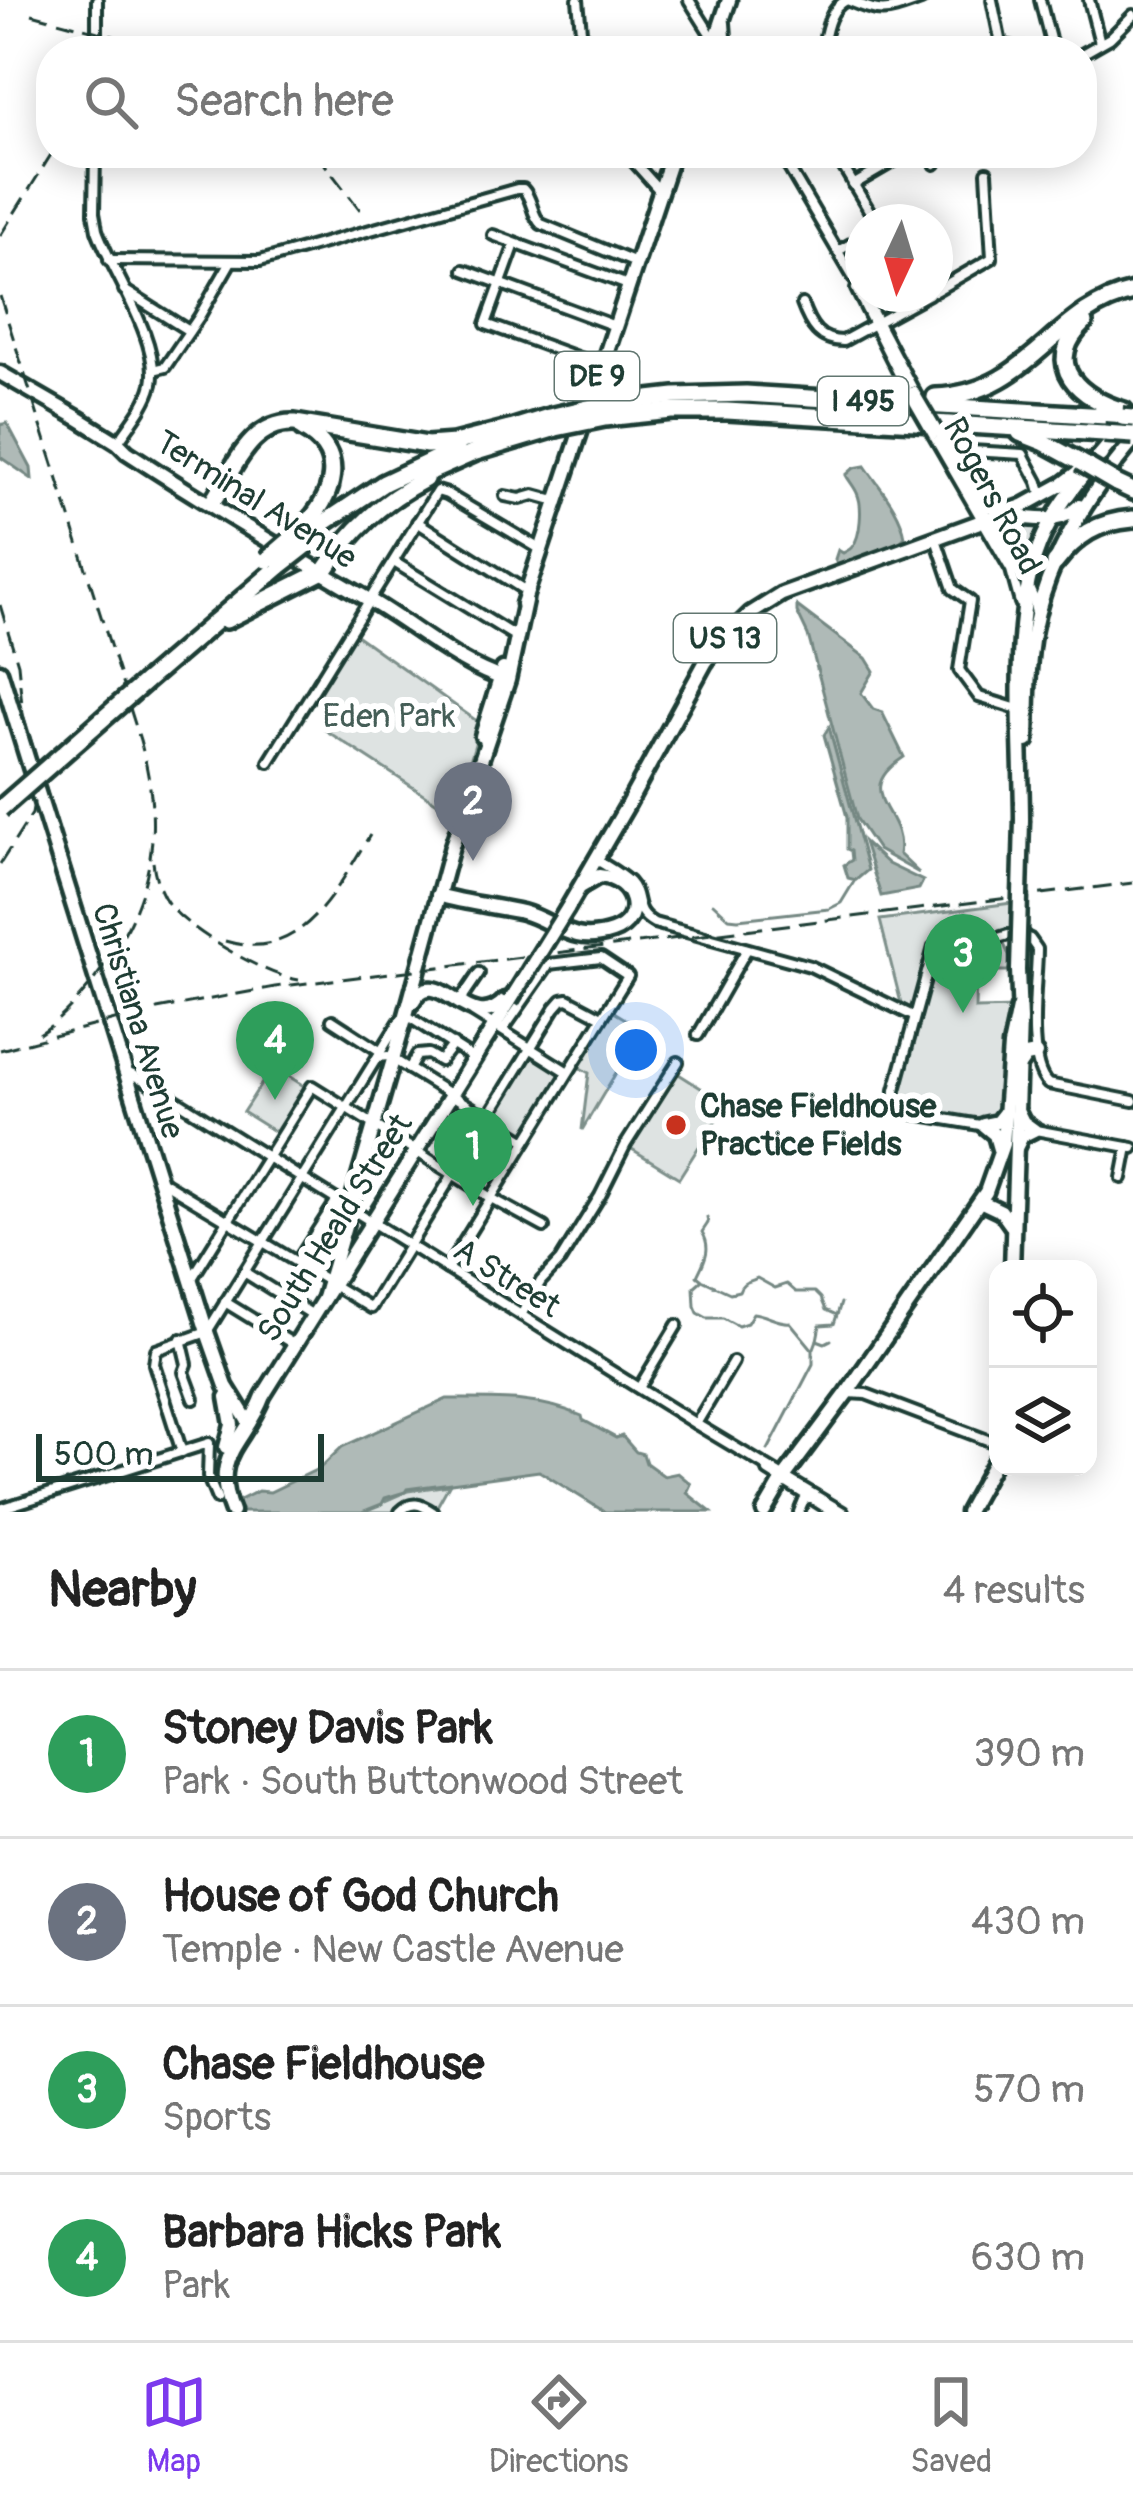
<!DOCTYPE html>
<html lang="en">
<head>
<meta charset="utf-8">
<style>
	:root { --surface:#fff; --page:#f2f2f2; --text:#222; --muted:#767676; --line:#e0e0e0; --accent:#7c3aed }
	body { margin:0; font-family:Pangolin,sans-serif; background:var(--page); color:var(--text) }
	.controls { position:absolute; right:36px; bottom:36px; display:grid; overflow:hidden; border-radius:24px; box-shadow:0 6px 30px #0003 }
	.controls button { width:108px; height:108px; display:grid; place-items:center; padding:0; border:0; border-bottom:3px solid var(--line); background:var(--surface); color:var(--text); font:60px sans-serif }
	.compass { position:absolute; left:845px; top:204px; width:108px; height:108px; border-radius:50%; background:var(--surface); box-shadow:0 6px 30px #0003; rotate:184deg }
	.scale { position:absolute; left:36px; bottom:30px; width:288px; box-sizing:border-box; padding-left:12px; border:6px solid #1f3d34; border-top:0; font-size:33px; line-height:42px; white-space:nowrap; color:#1f3d34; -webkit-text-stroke:9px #fff; paint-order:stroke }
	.you { position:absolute; left:636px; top:1050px; width:42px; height:42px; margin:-30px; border:9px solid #fff; border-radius:50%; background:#1a73e8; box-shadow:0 0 0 18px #1a73e833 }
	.badge { display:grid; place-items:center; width:78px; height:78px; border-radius:50%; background:var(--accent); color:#fff; font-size:39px; font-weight:700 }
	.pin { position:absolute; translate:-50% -99px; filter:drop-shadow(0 3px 6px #0008) }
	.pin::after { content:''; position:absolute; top:63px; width:42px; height:36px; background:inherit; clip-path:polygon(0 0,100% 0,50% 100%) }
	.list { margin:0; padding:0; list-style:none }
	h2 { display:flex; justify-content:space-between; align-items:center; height:156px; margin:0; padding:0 48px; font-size:51px }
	h2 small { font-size:39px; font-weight:400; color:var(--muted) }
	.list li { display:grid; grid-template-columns:78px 1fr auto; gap:36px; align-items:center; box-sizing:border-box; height:168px; padding:0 48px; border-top:3px solid var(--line) }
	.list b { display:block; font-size:45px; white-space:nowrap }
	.list p { margin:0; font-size:39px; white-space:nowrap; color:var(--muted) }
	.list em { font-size:39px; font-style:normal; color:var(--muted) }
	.icon { flex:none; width:66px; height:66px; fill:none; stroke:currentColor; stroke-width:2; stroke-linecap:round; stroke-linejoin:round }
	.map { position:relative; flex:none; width:1133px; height:1512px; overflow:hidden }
	.search { position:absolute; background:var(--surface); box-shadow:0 6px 30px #0003; left:36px; right:36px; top:36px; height:132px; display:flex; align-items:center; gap:30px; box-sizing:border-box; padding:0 42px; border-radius:48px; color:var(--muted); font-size:45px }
	.sheet { height:828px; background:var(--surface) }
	nav { display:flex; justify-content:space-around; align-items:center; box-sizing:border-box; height:168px; border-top:3px solid var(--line); background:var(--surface); font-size:33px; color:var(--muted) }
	nav a { display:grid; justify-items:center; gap:6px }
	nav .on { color:var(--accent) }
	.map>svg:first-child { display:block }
	.green { fill:#dee3e2; stroke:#7e908b; stroke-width:3 }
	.water { fill:#afbab7; stroke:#758883; stroke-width:3 }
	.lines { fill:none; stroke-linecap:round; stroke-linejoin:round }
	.stream { stroke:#758883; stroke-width:3 }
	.minor-casing { stroke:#1f3d34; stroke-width:16 }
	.major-casing { stroke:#1f3d34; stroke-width:21 }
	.highway-casing { stroke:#1f3d34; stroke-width:24 }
	.minor { stroke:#fff; stroke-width:8 }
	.major { stroke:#fff; stroke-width:12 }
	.highway { stroke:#fff; stroke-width:15 }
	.rail { stroke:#1f3d34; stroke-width:3; stroke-dasharray:18 9; stroke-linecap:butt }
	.minor-bridge-casing { stroke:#1f3d34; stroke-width:16; stroke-linecap:butt }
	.major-bridge-casing { stroke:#1f3d34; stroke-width:21; stroke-linecap:butt }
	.highway-bridge-casing { stroke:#1f3d34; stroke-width:24; stroke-linecap:butt }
	.minor-bridge { stroke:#fff; stroke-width:8 }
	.major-bridge { stroke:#fff; stroke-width:12 }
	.highway-bridge { stroke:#fff; stroke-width:15 }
	.poi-dot { fill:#c8321e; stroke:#fff; stroke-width:4.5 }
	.labels { text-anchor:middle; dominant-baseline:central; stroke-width:12; stroke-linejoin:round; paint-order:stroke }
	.shield { fill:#fff; stroke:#627771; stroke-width:3 }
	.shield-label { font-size:30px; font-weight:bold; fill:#1f3d34 }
	.street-label { font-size:33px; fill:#1f3d34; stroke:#fff }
	.park-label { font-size:33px; fill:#455e57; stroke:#fff }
	.poi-label { font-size:33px; font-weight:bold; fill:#1f3d34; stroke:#fff; text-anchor:start }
</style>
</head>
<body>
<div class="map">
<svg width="1133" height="1512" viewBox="0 0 1133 1512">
	<rect width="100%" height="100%" fill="#fff"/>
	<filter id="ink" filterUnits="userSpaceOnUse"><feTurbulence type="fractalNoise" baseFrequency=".00833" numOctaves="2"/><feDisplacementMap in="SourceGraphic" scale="24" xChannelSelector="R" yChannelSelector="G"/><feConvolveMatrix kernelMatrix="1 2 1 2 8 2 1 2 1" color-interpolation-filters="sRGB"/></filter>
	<g filter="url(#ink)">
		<!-- green -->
		<g class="green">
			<path d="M1076 513 1038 598 1031 584 1054 523Z"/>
			<path d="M1013 520 1044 524 1025 573 997 527V524Z"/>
			<path d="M352 632 481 724 454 814 325 730 332 711 312 698Z"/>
			<path d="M1012 903 1013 935 1001 938 1009 955 1010 971H976L975 1009 1018 1008 1006 1111 990 1125 906 1113 894 1100 913 1016 902 1007 880 920Z"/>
			<path d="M609 1009 642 1029 582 1130 589 1073 575 1065Z"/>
			<path d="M532 1052 565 1073 525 1137 492 1117Z"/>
			<path d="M273 1066 307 1088 278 1134 243 1112Z"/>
			<path d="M674 1071 726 1104 679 1178 627 1146Z"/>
			<path d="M449 1485 435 1510 421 1503 397 1512H360L408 1491Z"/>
		</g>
		<!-- water -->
		<g class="water">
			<path d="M7 423 31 468 32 479 0 457V425Z"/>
			<path d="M865 466C880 488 901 511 905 537L898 544 837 565 835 559 838 550 843 553C846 551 850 550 852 547 861 537 863 505 857 493 854 486 849 481 846 475L854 468Z"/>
			<path d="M797 606 866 658 874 671 861 693 873 709 882 712 904 757C848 794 907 811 899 854L919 873 878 850 857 819 808 635 797 612Z"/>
			<path d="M829 727 868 870 856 880 848 878 844 865 852 860 851 851 847 849V817L824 735Z"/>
			<path d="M864 842 888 864 923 881 919 889 881 896Z"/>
			<path d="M447 1399C493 1399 541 1397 582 1416L583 1420 616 1438 622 1436 636 1452 643 1454 646 1463 664 1476 678 1473 691 1484 687 1493 711 1512H605L539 1471 407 1489 405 1492 385 1498 382 1504 362 1512H235L241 1509 236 1502 258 1491 270 1492 320 1468 342 1447Z"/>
		</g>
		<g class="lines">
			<!-- stream -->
			<g class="stream">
				<path d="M713 903 729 918 738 919 829 909 841 903 855 880"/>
				<path d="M707 1218 708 1223 702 1232C712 1248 705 1260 697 1276L702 1280 694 1287 695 1306 698 1313 707 1318H723L738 1326 747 1323 753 1313C765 1314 780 1324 790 1322L813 1350V1364L768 1450"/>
				<path d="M704 1281 730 1293 739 1291C743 1280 749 1283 757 1278L775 1288 787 1284 796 1292H815L821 1298 826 1310 837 1315"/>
				<path d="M817 1340 820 1325 834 1324 841 1303"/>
				<path d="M814 1348 817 1340 825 1343 831 1340"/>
			</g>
			<defs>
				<g id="minor">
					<path d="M97 0V51"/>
					<path d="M578 0 583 51"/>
					<path d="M689 0 721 51"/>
					<path d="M992 0 1000 39 999 44"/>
					<path d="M1040 0 1053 51"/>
					<path d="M1089 0 1100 43"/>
					<path d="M725 23 727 51"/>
					<path d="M822 51C826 32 828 9 847 0 884 15 884 13 921 0"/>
					<path d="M988 51 999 44 1015 47"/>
					<path d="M1082 54 1110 38 1133 15"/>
					<path d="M95 153 94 213 97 230C112 272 161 342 152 384 147 405 130 424 118 442"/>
					<path d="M626 153 660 191"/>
					<path d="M780 153 863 294"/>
					<path d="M835 153 876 222"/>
					<path d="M930 153 935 164"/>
					<path d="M853 185 908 153"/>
					<path d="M884 222 897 214"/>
					<path d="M493 235 628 285"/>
					<path d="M515 244 486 324 601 366"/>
					<path d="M838 251 863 237"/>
					<path d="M109 260 260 261 517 189H523C533 199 531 215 541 224L636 263"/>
					<path d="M464 270 615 326"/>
					<path d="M856 289 907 390"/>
					<path d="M124 290 189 331"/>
					<path d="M935 291 992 258 987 172"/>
					<path d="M863 294 914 391"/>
					<path d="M802 304C810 326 819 341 843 341L929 294"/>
					<path d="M153 370 165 367 199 317 230 263"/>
					<path d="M569 379 593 388"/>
					<path d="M933 435 1011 570 1020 603"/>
					<path d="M940 435 1027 584 1034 599 1035 609"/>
					<path d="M956 462 964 453 971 451 1023 454 1038 482 1042 496"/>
					<path d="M505 496 520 499 534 495 556 501"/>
					<path d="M417 522 526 591"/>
					<path d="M936 539 953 589 970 601 959 670 979 697 1021 710"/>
					<path d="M394 562 513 635"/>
					<path d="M269 762 437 491 447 494 540 549"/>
					<path d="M595 859C606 866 620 873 629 882 643 897 631 910 654 923L810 966 913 1016"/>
					<path d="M1030 939 1037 949C1037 981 1025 1062 1048 1084L1133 1101"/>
					<path d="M460 1001 479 973"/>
					<path d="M473 1012 568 1072"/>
					<path d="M332 1020 380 1051"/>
					<path d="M698 1035 747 949"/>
					<path d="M378 1057 388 1056 526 1141"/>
					<path d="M409 1069 417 1055 428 1054 440 1061 453 1044"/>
					<path d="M126 1072 144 1080 696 1424 843 1512"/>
					<path d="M986 1126 903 1112 894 1103 895 1090 934 947 944 942 982 943 1008 935H1024L1029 939"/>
					<path d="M1030 1129 1133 1148"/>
					<path d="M1122 1178 1128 1147"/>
					<path d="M160 1180 328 1281"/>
					<path d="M297 1262 337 1200"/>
					<path d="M447 1269 628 976 601 958 549 964 503 1030"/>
					<path d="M244 1272 313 1315"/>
					<path d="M191 1280 312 1086 491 1198 544 1227"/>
					<path d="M333 1285 371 1308 555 1008 562 1000 568 999 602 1017"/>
					<path d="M225 1302 295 1345"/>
					<path d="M521 1315 541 1281 560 1261 600 1196 626 1144 678 1062"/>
					<path d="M181 1339 187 1364 184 1372 194 1399"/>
					<path d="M639 1388 677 1325"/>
					<path d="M847 1393 866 1394 998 1444"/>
					<path d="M696 1424 733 1362"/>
					<path d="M182 1452 154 1364 156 1350 207 1332 399 1022 406 1015 473 1058"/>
					<path d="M768 1471 833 1512"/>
					<path d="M0 1509 209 1443 208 1477 217 1499"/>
					<path d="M400 1512C411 1500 421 1504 433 1512"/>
					<path d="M799 1512 804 1500 812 1496"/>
				</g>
				<g id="major">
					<path d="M712 51 729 0"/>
					<path d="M0 373 78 418 118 443 127 452C207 504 288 553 371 601 415 627 458 665 507 680"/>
					<path d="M1009 517C1036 517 1057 527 1079 506"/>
					<path d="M523 604 673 153"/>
					<path d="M0 671 207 1332 226 1386 249 1423"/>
					<path d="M482 736 503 669"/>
					<path d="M1027 741C1028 704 1027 666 1034 629 1048 558 1087 496 1133 441"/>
					<path d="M1022 820C1022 738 1008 609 1044 535 1062 496 1094 463 1121 430"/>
					<path d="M438 895C465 903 494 906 522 912 556 921 570 946 612 932 647 920 634 878 599 876L582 886"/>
					<path d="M567 909 628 804 705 663 718 645 750 614 782 594 1023 506 1063 484 1101 455"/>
					<path d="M412 1003C437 957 468 1040 505 1000"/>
					<path d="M1019 1066 1026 1056 1036 1054"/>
					<path d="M1016 1148 1022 1136 1034 1130 1023 1122 1018 1112"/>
					<path d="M999 1149 995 1135 983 1125 997 1122 1005 1112"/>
					<path d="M980 1201 1001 1211 1011 1225"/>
					<path d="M1012 1269 1020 1020 1018 970"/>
					<path d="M324 1298 406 1015 452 846 508 680 525 601"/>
					<path d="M226 1447 232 1425 227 1397"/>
					<path d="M232 1512C209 1455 245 1444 263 1396L510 1001"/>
					<path d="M764 1512 785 1476 847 1393 986 1192 1003 1144 1010 1046 1018 1008"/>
					<path d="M967 1512 998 1455"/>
				</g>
				<g id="highway">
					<path d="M1084 323C1040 365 1081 399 1124 411"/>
					<path d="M935 397C1030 394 1052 310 1133 292"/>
					<path d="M605 404 675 396 746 394 1122 417"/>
					<path d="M605 418 672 411H727L1104 433"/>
					<path d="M303 429C349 454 333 497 303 528"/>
					<path d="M501 432 549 417"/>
					<path d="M1020 433 1043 442 1080 462"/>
					<path d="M417 478 476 452 556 428"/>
					<path d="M1116 483 1133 491"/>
					<path d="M214 499C235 467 251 421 295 423L427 445 454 443 509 429"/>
					<path d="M303 537 384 483 456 449"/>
					<path d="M1055 563C1077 535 1097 522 1133 519"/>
					<path d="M326 569C352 529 383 501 425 479"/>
					<path d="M226 620 319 573"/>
					<path d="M145 682 280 566"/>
				</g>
			</defs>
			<!-- minor casing -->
			<use href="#minor" class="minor-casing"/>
			<!-- major casing -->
			<use href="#major" class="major-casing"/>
			<!-- highway casing -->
			<use href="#highway" class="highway-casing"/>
			<!-- minor -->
			<use href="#minor" class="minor"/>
			<!-- major -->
			<use href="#major" class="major"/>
			<!-- highway -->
			<use href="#highway" class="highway"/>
			<!-- rail -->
			<g class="rail">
				<path d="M32 14 168 51"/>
				<path d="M79 50 81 51"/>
				<path d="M316 153 364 215"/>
				<path d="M0 236 52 153"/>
				<path d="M0 296 140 740C166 834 152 904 93 981 77 1001 61 1020 39 1034"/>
				<path d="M0 605 18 664 23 715 93 940"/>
				<path d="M153 862C155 878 160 893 170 906 190 931 268 977 299 980"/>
				<path d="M0 864 32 814 38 780"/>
				<path d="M225 941C303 964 336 889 370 835"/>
				<path d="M0 1050 157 1009 275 987 1133 883"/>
			</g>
			<defs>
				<g id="minor-bridge">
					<path d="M907 390 933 435"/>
					<path d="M914 391 940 435"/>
				</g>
				<g id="major-bridge">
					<path d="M1018 970 1022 820"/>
					<path d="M510 1001 567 909"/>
				</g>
				<g id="highway-bridge">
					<path d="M549 417 605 404"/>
					<path d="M1122 417 1133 418"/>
					<path d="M556 428 605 418"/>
					<path d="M1104 433 1133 435"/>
					<path d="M1080 462 1116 483"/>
					<path d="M267 560 296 535"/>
					<path d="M280 566 312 541"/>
					<path d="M0 809 145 682"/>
				</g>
			</defs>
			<!-- minor-bridge casing -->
			<use href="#minor-bridge" class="minor-bridge-casing"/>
			<!-- major-bridge casing -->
			<use href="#major-bridge" class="major-bridge-casing"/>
			<!-- highway-bridge casing -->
			<use href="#highway-bridge" class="highway-bridge-casing"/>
			<!-- minor-bridge -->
			<use href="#minor-bridge" class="minor-bridge"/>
			<!-- major-bridge -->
			<use href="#major-bridge" class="major-bridge"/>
			<!-- highway-bridge -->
			<use href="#highway-bridge" class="highway-bridge"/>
		</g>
	</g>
	<!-- markers -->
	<circle class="poi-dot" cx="676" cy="1125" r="12"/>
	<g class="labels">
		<!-- shield labels -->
		<g class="shield">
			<rect x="555" y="352" width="84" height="48" rx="9"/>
			<rect x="818" y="377" width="90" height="48" rx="9"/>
			<rect x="674" y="614" width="102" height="48" rx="9"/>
		</g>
		<g class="shield-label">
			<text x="597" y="376">DE 9</text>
			<text x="863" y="401">I 495</text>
			<text x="725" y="638">US 13</text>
		</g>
		<!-- street labels -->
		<g class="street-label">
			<text transform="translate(992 496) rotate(62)">Rogers Road</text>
			<text transform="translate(256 500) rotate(32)">Terminal Avenue</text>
			<text transform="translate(138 1021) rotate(73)">Christiana Avenue</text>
			<text transform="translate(335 1228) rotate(-58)">South Heald Street</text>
			<text transform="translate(507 1278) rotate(32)">A Street</text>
		</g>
		<!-- park labels -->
		<g class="park-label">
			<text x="389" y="716">Eden Park</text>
		</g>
		<!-- poi labels -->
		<g class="poi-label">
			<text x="700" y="1106">Chase Fieldhouse<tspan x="700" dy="38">Practice Fields</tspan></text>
		</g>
	</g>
</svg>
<div class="controls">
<button><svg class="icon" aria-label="locate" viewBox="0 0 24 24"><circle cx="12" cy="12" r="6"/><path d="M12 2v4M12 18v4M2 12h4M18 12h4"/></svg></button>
<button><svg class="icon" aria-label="layers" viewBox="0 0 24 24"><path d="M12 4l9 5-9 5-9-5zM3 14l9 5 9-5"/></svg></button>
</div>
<svg class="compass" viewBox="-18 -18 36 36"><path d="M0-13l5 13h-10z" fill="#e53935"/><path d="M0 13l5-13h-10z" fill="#767676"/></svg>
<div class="scale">500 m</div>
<div class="you"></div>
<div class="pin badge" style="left:473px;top:1206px;background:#2e9e5b">1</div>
<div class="pin badge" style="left:473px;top:861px;background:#6b7280">2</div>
<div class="pin badge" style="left:963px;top:1013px;background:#2e9e5b">3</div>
<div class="pin badge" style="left:275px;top:1100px;background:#2e9e5b">4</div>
<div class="search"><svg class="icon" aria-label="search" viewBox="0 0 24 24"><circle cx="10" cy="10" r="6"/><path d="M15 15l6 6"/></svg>Search here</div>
</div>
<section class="sheet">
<h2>Nearby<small>4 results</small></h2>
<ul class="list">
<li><span class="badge" style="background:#2e9e5b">1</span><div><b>Stoney Davis Park</b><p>Park · South Buttonwood Street</p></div><em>390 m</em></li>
<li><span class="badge" style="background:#6b7280">2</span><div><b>House of God Church</b><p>Temple · New Castle Avenue</p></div><em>430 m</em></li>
<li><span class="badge" style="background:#2e9e5b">3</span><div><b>Chase Fieldhouse</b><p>Sports</p></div><em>570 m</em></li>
<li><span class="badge" style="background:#2e9e5b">4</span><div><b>Barbara Hicks Park</b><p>Park</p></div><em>630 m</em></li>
</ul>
</section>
<nav>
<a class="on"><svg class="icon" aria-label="map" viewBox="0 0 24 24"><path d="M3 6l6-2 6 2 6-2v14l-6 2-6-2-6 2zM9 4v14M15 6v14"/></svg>Map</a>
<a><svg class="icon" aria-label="directions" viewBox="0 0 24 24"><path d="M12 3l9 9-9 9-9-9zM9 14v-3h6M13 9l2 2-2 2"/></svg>Directions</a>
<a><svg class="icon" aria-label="saved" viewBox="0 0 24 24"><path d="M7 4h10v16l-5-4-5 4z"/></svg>Saved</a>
</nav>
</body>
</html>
